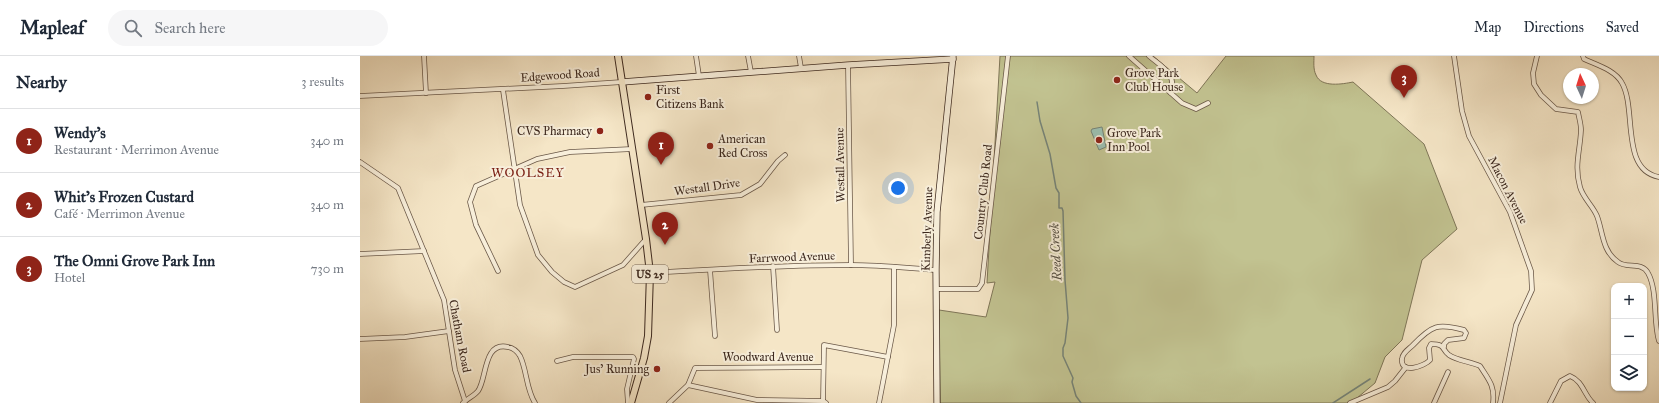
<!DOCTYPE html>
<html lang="en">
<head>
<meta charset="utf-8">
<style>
	:root { --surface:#fff; --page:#f6f6f7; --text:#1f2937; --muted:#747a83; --line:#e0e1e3; --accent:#8f2418 }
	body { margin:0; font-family:"IM FELL Great Primer",serif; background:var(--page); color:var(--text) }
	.controls { position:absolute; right:12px; bottom:12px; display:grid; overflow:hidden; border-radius:8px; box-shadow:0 1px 3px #0004 }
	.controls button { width:36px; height:36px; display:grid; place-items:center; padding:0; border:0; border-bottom:1px solid var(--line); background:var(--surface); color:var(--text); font:20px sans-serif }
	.compass { position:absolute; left:1203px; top:12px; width:36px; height:36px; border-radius:50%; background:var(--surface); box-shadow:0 1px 3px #0004; rotate:356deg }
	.you { position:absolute; left:538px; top:132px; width:14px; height:14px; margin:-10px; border:3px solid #fff; border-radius:50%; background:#1a73e8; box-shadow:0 0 0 6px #1a73e833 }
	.badge { display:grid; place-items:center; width:26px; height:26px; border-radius:50%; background:var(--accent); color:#fff; font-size:13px; font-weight:700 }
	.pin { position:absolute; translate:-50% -33px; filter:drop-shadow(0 1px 2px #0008) }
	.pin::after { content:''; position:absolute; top:21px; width:14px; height:12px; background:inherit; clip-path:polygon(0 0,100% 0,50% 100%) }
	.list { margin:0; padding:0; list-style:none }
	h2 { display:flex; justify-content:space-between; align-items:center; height:52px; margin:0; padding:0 16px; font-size:17px }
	h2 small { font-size:13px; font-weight:400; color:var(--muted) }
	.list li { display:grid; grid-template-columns:26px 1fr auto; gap:12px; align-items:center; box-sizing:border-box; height:64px; padding:0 16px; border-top:1px solid var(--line) }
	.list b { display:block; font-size:15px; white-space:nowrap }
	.list p { margin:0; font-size:13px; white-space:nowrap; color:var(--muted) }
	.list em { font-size:13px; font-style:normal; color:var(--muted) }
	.icon { flex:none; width:22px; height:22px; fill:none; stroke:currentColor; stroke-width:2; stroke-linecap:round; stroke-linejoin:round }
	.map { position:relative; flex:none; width:1299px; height:347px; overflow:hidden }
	header { display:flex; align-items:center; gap:24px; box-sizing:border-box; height:56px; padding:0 20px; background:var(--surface); border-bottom:1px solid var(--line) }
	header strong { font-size:19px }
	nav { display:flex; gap:22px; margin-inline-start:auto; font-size:14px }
	.search { width:280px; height:36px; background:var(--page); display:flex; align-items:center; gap:10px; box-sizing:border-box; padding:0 14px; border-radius:22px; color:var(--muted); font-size:15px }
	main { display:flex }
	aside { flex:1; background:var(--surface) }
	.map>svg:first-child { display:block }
	.green { fill:#c2c391; stroke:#7f7658 }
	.water { fill:#9cc0b2; stroke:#768377 }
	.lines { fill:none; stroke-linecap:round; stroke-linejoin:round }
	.stream { stroke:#768377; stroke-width:1.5 }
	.street-casing { stroke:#6a5848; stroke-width:5.5 }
	.secondary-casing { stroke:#3c281e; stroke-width:7 }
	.primary-casing { stroke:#3c281e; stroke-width:8 }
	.street { stroke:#f8efdb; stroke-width:4 }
	.secondary { stroke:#f8efdb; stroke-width:5.5 }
	.primary { stroke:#f5e6c7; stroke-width:6 }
	.poi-dot { fill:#8f2418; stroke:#f8efdb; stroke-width:1.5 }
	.labels { text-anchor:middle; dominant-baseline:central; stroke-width:4; stroke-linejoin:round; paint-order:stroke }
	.shield { fill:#f8efdb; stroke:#746457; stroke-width:1 }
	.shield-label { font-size:11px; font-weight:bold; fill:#3c281e }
	.poi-label { font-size:12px; fill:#3c281e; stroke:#f8efdb; text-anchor:start }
	.street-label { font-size:12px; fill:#3c281e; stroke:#f8efdb }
	.neighbourhood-label { font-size:13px; letter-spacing:1px; fill:#7a1f14; stroke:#f8efdb }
	.water-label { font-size:13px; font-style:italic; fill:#544e43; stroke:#f8efdb }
</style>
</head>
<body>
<header>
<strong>Mapleaf</strong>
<div class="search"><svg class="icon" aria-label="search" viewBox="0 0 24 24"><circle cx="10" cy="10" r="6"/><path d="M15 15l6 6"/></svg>Search here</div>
<nav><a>Map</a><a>Directions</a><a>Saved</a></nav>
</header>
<main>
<aside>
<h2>Nearby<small>3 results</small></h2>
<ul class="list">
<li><span class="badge">1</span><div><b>Wendy's</b><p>Restaurant · Merrimon Avenue</p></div><em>340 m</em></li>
<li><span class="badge">2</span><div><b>Whit's Frozen Custard</b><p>Café · Merrimon Avenue</p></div><em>340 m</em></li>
<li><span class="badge">3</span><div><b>The Omni Grove Park Inn</b><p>Hotel</p></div><em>730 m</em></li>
</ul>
</aside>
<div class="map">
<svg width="1299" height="347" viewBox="0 0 1299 347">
	<rect width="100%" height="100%" fill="#f5e6c7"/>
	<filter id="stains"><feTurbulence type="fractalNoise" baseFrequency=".005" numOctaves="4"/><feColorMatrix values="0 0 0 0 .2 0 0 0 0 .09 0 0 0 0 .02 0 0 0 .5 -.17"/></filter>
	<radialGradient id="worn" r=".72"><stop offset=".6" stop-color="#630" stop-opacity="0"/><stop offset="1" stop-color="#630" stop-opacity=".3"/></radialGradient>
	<!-- green -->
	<path class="green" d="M640 0H793L837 37 866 0H954C954 6 953 13 956 19 961 32 983 28 993 26L1064 88 1097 173 1062 204 1042 284 1025 301 1015 327 991 347H580L579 254 626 261 635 226 627 227Z"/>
	<!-- water -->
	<path class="water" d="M742 71 746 91 739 94 731 75 732 73Z"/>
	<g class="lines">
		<!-- stream -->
		<g class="stream">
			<path d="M677 46 680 65 690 98 696 132 699 137V152H702L703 155 705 224 708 262 705 287 703 292V300L713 322 712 326 716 340 721 347"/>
			<path d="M973 347 1010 323"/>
		</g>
		<defs>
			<g id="street">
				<path d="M64 0 66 37"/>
				<path d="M336 0 339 20"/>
				<path d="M388 0 391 16"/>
				<path d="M439 0 441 12"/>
				<path d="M769 0 822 47 836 53 848 47"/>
				<path d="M789 0C802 11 817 18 811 37"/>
				<path d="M1094 0 1102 55 1109 80 1150 156 1171 215 1172 234 1156 269 1140 347"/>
				<path d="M1177 0 1173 17 1174 28 1181 39 1196 53 1218 56C1219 62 1221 68 1221 74 1220 96 1214 109 1220 131 1223 142 1233 150 1237 160 1243 176 1242 195 1258 206 1266 213 1282 205 1288 217 1298 235 1293 266 1299 285"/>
				<path d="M1223 0 1224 3C1237 9 1255 14 1262 27 1277 53 1260 114 1299 121"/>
				<path d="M488 9 491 209"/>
				<path d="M143 34 160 149 178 199 192 216 204 226 215 231 263 209 286 183"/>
				<path d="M0 40 203 30 262 26"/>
				<path d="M0 106 38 132 84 244 95 314 105 345"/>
				<path d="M281 149 381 139 400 128 418 105 425 99"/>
				<path d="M0 198 64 195"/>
				<path d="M413 210 417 274"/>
				<path d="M350 214 355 280"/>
				<path d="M138 215 116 169 110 146 116 130 177 103 210 96 272 93"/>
				<path d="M290 217C357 213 423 209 491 209 519 209 547 212 576 214"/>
				<path d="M577 233H618L622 227 648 0"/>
				<path d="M0 283 45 281 89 275"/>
				<path d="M1084 291V288L1088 284 1104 282 1106 277 1104 274C1078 267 1072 269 1053 289 1049 293 1042 297 1042 303 1040 319 1065 310 1070 304L1069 292 1071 288C1086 288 1081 293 1089 299 1096 304 1111 306 1120 310 1129 324 1135 330 1133 347"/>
				<path d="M197 305 213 301H273L274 303 267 333 268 347"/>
				<path d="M328 329 397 344 463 345"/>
				<path d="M103 347C108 342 114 340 118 335 127 323 123 285 148 291 153 292 157 295 160 300 167 314 166 333 175 347"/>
				<path d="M309 347 328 329 335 312 463 311"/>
				<path d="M466 347 463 345 464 289 528 301"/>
				<path d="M519 347 534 269V211"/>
				<path d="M990 347 1028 331 1035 325 1046 311"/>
				<path d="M1074 347 1088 316"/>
				<path d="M1190 347 1201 325 1210 320C1223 325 1224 339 1233 347"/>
			</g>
			<g id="secondary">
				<path d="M262 26 488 9 593 3"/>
				<path d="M577 347 576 214 577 156 593 0"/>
			</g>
			<path id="primary" d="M258 0 286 183 290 217 288 280 284 302 271 347"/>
		</defs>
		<!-- street casing -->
		<use href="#street" class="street-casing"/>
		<!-- secondary casing -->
		<use href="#secondary" class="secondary-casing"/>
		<!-- primary casing -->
		<use href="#primary" class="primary-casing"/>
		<!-- street -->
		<use href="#street" class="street"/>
		<!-- secondary -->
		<use href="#secondary" class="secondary"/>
		<!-- primary -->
		<use href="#primary" class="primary"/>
	</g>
	<!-- markers -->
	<g class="poi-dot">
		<circle cx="757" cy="24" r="4"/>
		<circle cx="288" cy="41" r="4"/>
		<circle cx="240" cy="75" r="4"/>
		<circle cx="739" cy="84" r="4"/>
		<circle cx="350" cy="90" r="4"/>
		<circle cx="297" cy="313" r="4"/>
	</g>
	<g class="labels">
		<!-- shield labels -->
		<rect class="shield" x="272" y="209" width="36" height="18" rx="3"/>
		<g class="shield-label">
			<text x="290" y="218">US 25</text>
		</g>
		<!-- poi labels -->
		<g class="poi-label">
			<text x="765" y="17">Grove Park<tspan x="765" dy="14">Club House</tspan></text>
			<text x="296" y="34">First<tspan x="296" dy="14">Citizens Bank</tspan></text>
			<text x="232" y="75" text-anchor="end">CVS Pharmacy</text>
			<text x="747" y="77">Grove Park<tspan x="747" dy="14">Inn Pool</tspan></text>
			<text x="358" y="83">American<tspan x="358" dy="14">Red Cross</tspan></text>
			<text x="289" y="313" text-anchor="end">Jus’ Running</text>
		</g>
		<!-- street labels -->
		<g class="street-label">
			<text transform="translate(200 19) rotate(-4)">Edgewood Road</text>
			<text transform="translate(480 109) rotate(-91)">Westall Avenue</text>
			<text transform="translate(347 131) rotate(-8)">Westall Drive</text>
			<text transform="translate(1148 134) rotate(63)">Macon Avenue</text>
			<text transform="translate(623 136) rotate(-84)">Country Club Road</text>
			<text transform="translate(567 173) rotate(-88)">Kimberly Avenue</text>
			<text transform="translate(432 201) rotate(-2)">Farrwood Avenue</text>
			<text transform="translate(100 280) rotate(79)">Chatham Road</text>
			<text x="408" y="301">Woodward Avenue</text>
		</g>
		<!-- neighbourhood labels -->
		<g class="neighbourhood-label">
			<text x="168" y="117">WOOLSEY</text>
		</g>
		<!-- water labels -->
		<g class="water-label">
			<text transform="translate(696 196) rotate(-93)">Reed Creek</text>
		</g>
	</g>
	<rect width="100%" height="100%" filter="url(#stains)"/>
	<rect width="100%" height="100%" fill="url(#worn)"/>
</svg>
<div class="controls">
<button>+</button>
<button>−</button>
<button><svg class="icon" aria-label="layers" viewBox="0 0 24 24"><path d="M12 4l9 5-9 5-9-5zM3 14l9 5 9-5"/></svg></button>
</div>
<svg class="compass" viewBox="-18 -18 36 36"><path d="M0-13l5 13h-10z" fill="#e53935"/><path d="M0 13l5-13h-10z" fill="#747a83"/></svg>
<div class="you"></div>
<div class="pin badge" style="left:301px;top:109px">1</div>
<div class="pin badge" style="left:305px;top:189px">2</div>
<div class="pin badge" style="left:1044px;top:42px">3</div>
</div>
</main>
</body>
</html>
